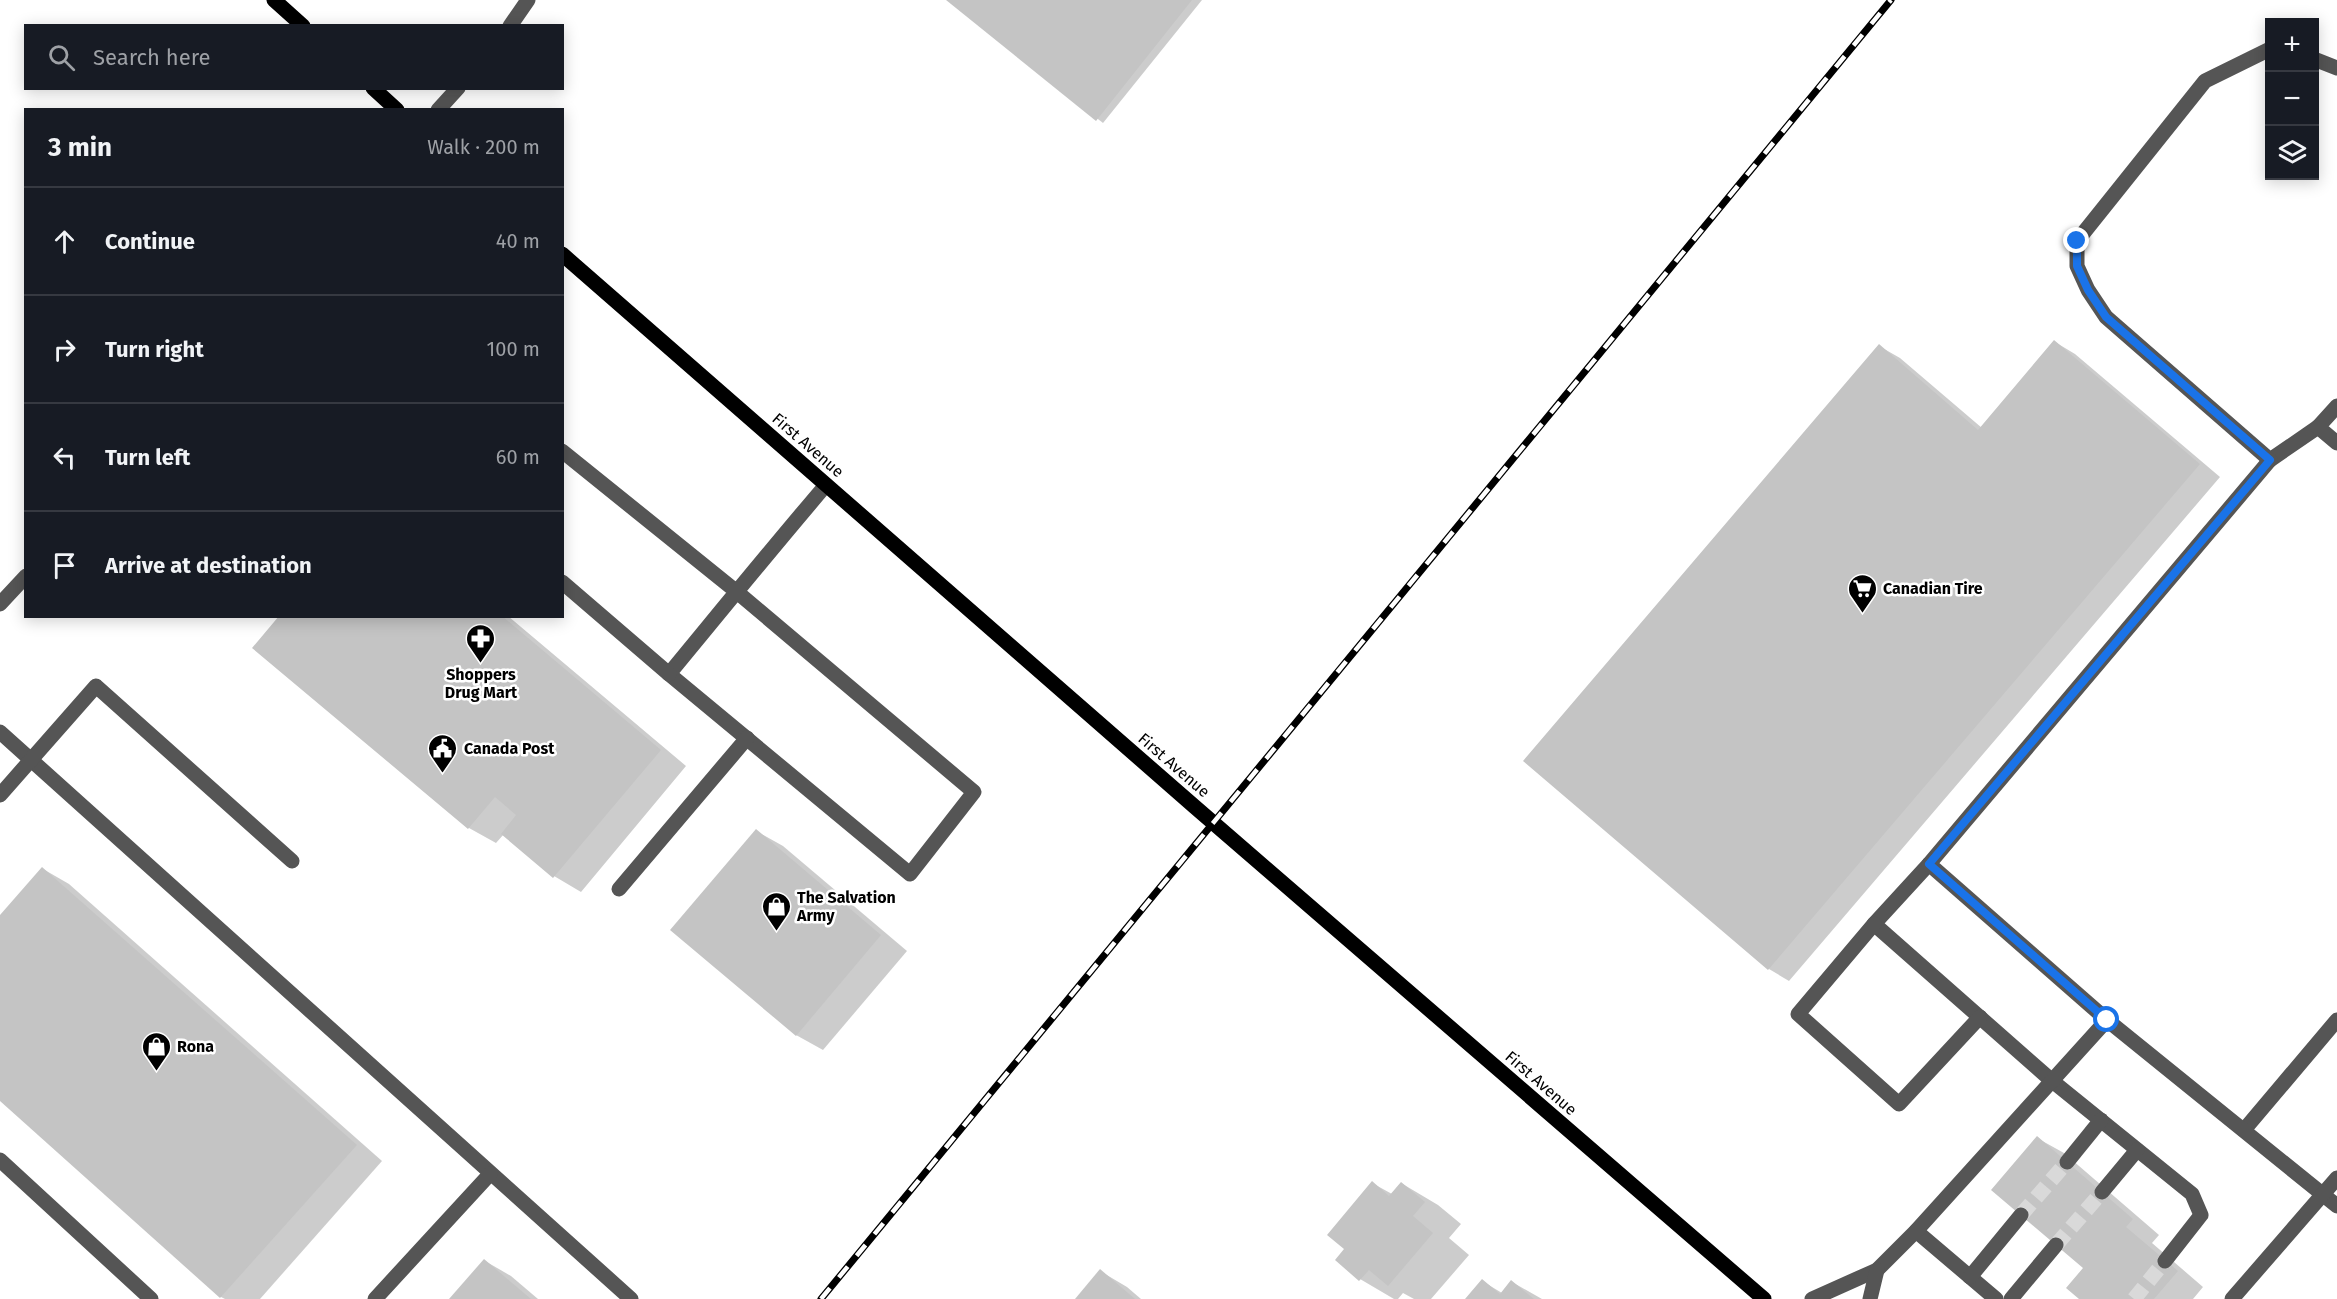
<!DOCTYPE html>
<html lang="en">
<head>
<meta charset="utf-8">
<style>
	:root { --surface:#171b24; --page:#242831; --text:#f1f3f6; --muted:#9ea1a6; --line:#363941 }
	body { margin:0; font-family:"Fira Sans",sans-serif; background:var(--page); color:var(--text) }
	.controls { position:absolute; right:18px; top:18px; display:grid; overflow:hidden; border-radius:0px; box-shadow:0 3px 15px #0003 }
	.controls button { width:54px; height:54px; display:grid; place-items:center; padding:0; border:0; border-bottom:2px solid var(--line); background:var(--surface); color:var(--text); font:30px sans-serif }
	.stop { position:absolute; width:18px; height:18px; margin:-14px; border:4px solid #1a73e8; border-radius:50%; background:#fff }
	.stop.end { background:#1a73e8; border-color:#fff; box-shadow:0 2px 6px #0008 }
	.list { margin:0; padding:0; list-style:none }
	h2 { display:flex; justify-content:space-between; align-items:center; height:78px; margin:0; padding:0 24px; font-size:26px }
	h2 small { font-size:20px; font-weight:400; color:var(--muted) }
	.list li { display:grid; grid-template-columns:39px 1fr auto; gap:18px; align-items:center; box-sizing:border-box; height:108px; padding:0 24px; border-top:2px solid var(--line) }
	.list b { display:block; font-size:22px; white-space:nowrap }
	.list em { font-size:20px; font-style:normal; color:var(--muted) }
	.icon { flex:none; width:33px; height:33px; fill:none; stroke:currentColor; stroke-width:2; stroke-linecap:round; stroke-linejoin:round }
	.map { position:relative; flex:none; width:2337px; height:1299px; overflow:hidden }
	.search { position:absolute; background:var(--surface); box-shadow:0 3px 15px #0003; left:24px; top:24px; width:540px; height:66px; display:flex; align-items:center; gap:15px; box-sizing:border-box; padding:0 21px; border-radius:0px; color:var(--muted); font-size:22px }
	.panel { position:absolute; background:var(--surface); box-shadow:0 3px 15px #0003; left:24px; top:108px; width:540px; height:510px; border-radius:0px }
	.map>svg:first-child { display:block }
	.shadow { fill:#0003 }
	.building { fill:#c4c4c4 }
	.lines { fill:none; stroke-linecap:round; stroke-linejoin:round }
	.minor-tunnel { stroke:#d9d9d9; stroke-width:15; stroke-dasharray:15 8; stroke-linecap:butt }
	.minor { stroke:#555; stroke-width:15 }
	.major { stroke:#000; stroke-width:15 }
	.rail-casing { stroke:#000; stroke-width:7 }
	.rail { stroke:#fff; stroke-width:4.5; stroke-dasharray:14; stroke-linecap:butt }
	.route { stroke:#1a73e8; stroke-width:8 }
	.labels { text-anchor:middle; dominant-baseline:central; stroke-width:5; stroke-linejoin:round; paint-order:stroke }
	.street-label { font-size:16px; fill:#000; stroke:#fff }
	.poi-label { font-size:16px; font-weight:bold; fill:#000; stroke:#fff; text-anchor:start }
</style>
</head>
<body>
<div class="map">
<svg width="2337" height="1299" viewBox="0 0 2337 1299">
	<rect width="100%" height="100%" fill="#fff"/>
	<!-- shadow -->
	<g class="shadow">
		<path d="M948 0H1202L1103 123Z"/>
		<path d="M2055 342 2075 354 2220 477 1789 981 1769 969 1879 346 1900 358 1982 428Z"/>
		<path d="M281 616H508L686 766 581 892 554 876 504 834 496 843 469 828 255 648Z"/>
		<path d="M756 831 783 846 907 951 823 1050 796 1035Z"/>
		<path d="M43 869 69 884 382 1161 260 1299H225L221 1297 0 1099V918Z"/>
		<path d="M2037 1138 2064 1153 2159 1235 2152 1243 2203 1287 2193 1299H2082L2085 1268Z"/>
		<path d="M1372 1183 1392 1194 1401 1183 1438 1205 1461 1224 1449 1238 1469 1255 1431 1299H1414L1403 1293 1398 1299H1394L1360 1279 1346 1249Z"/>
		<path d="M485 1261 511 1276 538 1299H451Z"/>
		<path d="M1100 1271 1127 1287 1141 1299H1077Z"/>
		<path d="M1482 1281 1502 1293 1512 1282 1542 1299H1467Z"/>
	</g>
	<!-- building -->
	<g class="building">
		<path d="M946 0H1192L1096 121Z"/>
		<path d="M2054 340 2200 464 1768 970 1523 761 1879 344 1978 430Z"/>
		<path d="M279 616H502L661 750 553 878 501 834 516 815 495 797 468 829 252 648Z"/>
		<path d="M756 829 881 935 796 1036 670 930Z"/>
		<path d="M42 867 357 1145 220 1298 0 1101V915Z"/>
		<path d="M2037 1136 2133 1219 2126 1227 2178 1271 2154 1299H2079L2066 1288 2083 1268 1991 1190Z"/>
		<path d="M1372 1181 1389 1196 1401 1182 1425 1202 1413 1216 1433 1233 1388 1286 1369 1270 1359 1281 1335 1260 1344 1249 1327 1235Z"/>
		<path d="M484 1259 531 1299H449Z"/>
		<path d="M1100 1269 1135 1299H1075Z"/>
		<path d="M1482 1279 1500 1294 1511 1280 1534 1299H1465Z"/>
	</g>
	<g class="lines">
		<!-- minor-tunnel -->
		<g class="minor-tunnel">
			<path d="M2021 1215 2067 1162"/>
			<path d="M2056 1245 2102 1192"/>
			<path d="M2134 1299 2165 1261"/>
		</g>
		<!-- minor -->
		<g class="minor">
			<path d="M510 26 528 0"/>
			<path d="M2270 49 2205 81 2077 241V266L2088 290 2106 317 2270 460 2318 427"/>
			<path d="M2314 59 2337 68"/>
			<path d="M438 110 458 88"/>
			<path d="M2337 406 2318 427 2337 443"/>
			<path d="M562 451 737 592 974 792 910 874 669 674C721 611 773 547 826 485"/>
			<path d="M562 582 669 674"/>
			<path d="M0 604 26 576"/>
			<path d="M0 732 631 1299"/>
			<path d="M0 795 96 686 292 861"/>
			<path d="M1929 864 1874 924 2051 1080 2192 1194 2201 1215 2165 1261"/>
			<path d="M619 889 747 738"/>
			<path d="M1874 924 1798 1014 1899 1104 1980 1017"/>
			<path d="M2107 1020 1929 864 2270 460"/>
			<path d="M2244 1130 2337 1020"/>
			<path d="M0 1160 151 1299"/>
			<path d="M2067 1162 2101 1120"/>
			<path d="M2102 1192 2137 1150"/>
			<path d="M1916 1231 1996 1299"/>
			<path d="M1970 1277 2021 1215"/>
			<path d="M375 1299 490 1174"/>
			<path d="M1812 1299 1877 1270 1916 1231 2107 1020 2337 1206"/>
			<path d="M1870 1299 1877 1270"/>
			<path d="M2011 1299 2056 1245"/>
			<path d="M2232 1299 2337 1178"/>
		</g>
		<!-- major -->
		<g class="major">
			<path d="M274 0 303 26"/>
			<path d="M373 88 397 110"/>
			<path d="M562 254 1195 807 1764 1299"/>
		</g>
		<defs>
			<path id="rail" d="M821 1299 1891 0"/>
		</defs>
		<!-- rail casing -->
		<use href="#rail" class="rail-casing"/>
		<!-- rail -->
		<use href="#rail" class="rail"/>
	</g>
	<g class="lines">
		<!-- route -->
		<path class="route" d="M2077 241V266L2088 290 2106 317 2270 460 1929 864 2107 1020"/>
	</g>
	<!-- icons -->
	<defs>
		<symbol id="supermarket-pin" viewBox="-11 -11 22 30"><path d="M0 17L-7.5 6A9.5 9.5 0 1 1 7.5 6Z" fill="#000" stroke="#fff"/><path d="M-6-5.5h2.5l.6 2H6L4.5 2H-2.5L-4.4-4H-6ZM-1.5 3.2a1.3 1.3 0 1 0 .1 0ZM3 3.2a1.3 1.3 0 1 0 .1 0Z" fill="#fff"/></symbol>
		<symbol id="pharmacy-pin" viewBox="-11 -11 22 30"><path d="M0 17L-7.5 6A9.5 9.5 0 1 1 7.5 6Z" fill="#000" stroke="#fff"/><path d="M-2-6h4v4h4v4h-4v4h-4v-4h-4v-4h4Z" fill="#fff"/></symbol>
		<symbol id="civic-pin" viewBox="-11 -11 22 30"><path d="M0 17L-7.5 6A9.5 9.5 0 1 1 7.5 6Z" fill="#000" stroke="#fff"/><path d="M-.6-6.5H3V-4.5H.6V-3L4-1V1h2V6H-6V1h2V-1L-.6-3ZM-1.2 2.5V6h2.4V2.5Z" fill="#fff"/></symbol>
		<symbol id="shop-pin" viewBox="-11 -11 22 30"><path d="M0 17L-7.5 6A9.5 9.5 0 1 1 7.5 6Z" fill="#000" stroke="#fff"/><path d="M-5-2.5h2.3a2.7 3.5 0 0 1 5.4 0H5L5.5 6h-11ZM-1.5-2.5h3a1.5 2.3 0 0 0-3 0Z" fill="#fff"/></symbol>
	</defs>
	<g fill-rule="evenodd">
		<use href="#supermarket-pin" x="1846" y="572" width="33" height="45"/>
		<use href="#pharmacy-pin" x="464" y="622" width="33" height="45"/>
		<use href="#civic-pin" x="426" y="732" width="33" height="45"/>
		<use href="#shop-pin" x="760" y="890" width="33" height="45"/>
		<use href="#shop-pin" x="140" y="1030" width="33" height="45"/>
	</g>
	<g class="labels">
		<!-- street labels -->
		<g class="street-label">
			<text transform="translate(808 445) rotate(41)">First Avenue</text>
			<text transform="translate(1174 765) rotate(41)">First Avenue</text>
			<text transform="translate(1541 1083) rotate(41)">First Avenue</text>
		</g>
		<!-- poi labels -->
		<g class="poi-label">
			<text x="1883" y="588">Canadian Tire</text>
			<text x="481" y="674" text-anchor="middle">Shoppers<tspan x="481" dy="18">Drug Mart</tspan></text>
			<text x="464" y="748">Canada Post</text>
			<text x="797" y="897">The Salvation<tspan x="797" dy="18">Army</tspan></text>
			<text x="177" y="1046">Rona</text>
		</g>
	</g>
</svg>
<div class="controls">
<button>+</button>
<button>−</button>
<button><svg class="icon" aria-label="layers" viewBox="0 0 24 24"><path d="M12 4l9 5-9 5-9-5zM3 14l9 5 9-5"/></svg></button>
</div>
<div class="stop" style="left:2107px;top:1020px"></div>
<div class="stop end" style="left:2077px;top:241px"></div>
<div class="search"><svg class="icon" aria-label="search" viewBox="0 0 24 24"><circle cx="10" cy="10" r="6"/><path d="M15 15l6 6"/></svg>Search here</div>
<section class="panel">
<h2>3 min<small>Walk · 200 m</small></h2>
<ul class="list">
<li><svg class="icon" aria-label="ahead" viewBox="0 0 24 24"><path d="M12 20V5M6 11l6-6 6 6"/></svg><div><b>Continue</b></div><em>40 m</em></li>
<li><svg class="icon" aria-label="right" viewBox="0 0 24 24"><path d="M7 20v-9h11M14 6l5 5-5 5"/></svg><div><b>Turn right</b></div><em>100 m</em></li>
<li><svg class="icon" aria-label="left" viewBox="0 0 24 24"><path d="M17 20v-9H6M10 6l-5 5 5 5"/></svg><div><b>Turn left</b></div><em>60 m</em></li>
<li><svg class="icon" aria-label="arrive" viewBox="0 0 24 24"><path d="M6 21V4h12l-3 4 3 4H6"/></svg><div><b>Arrive at destination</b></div></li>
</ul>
</section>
</div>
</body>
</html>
